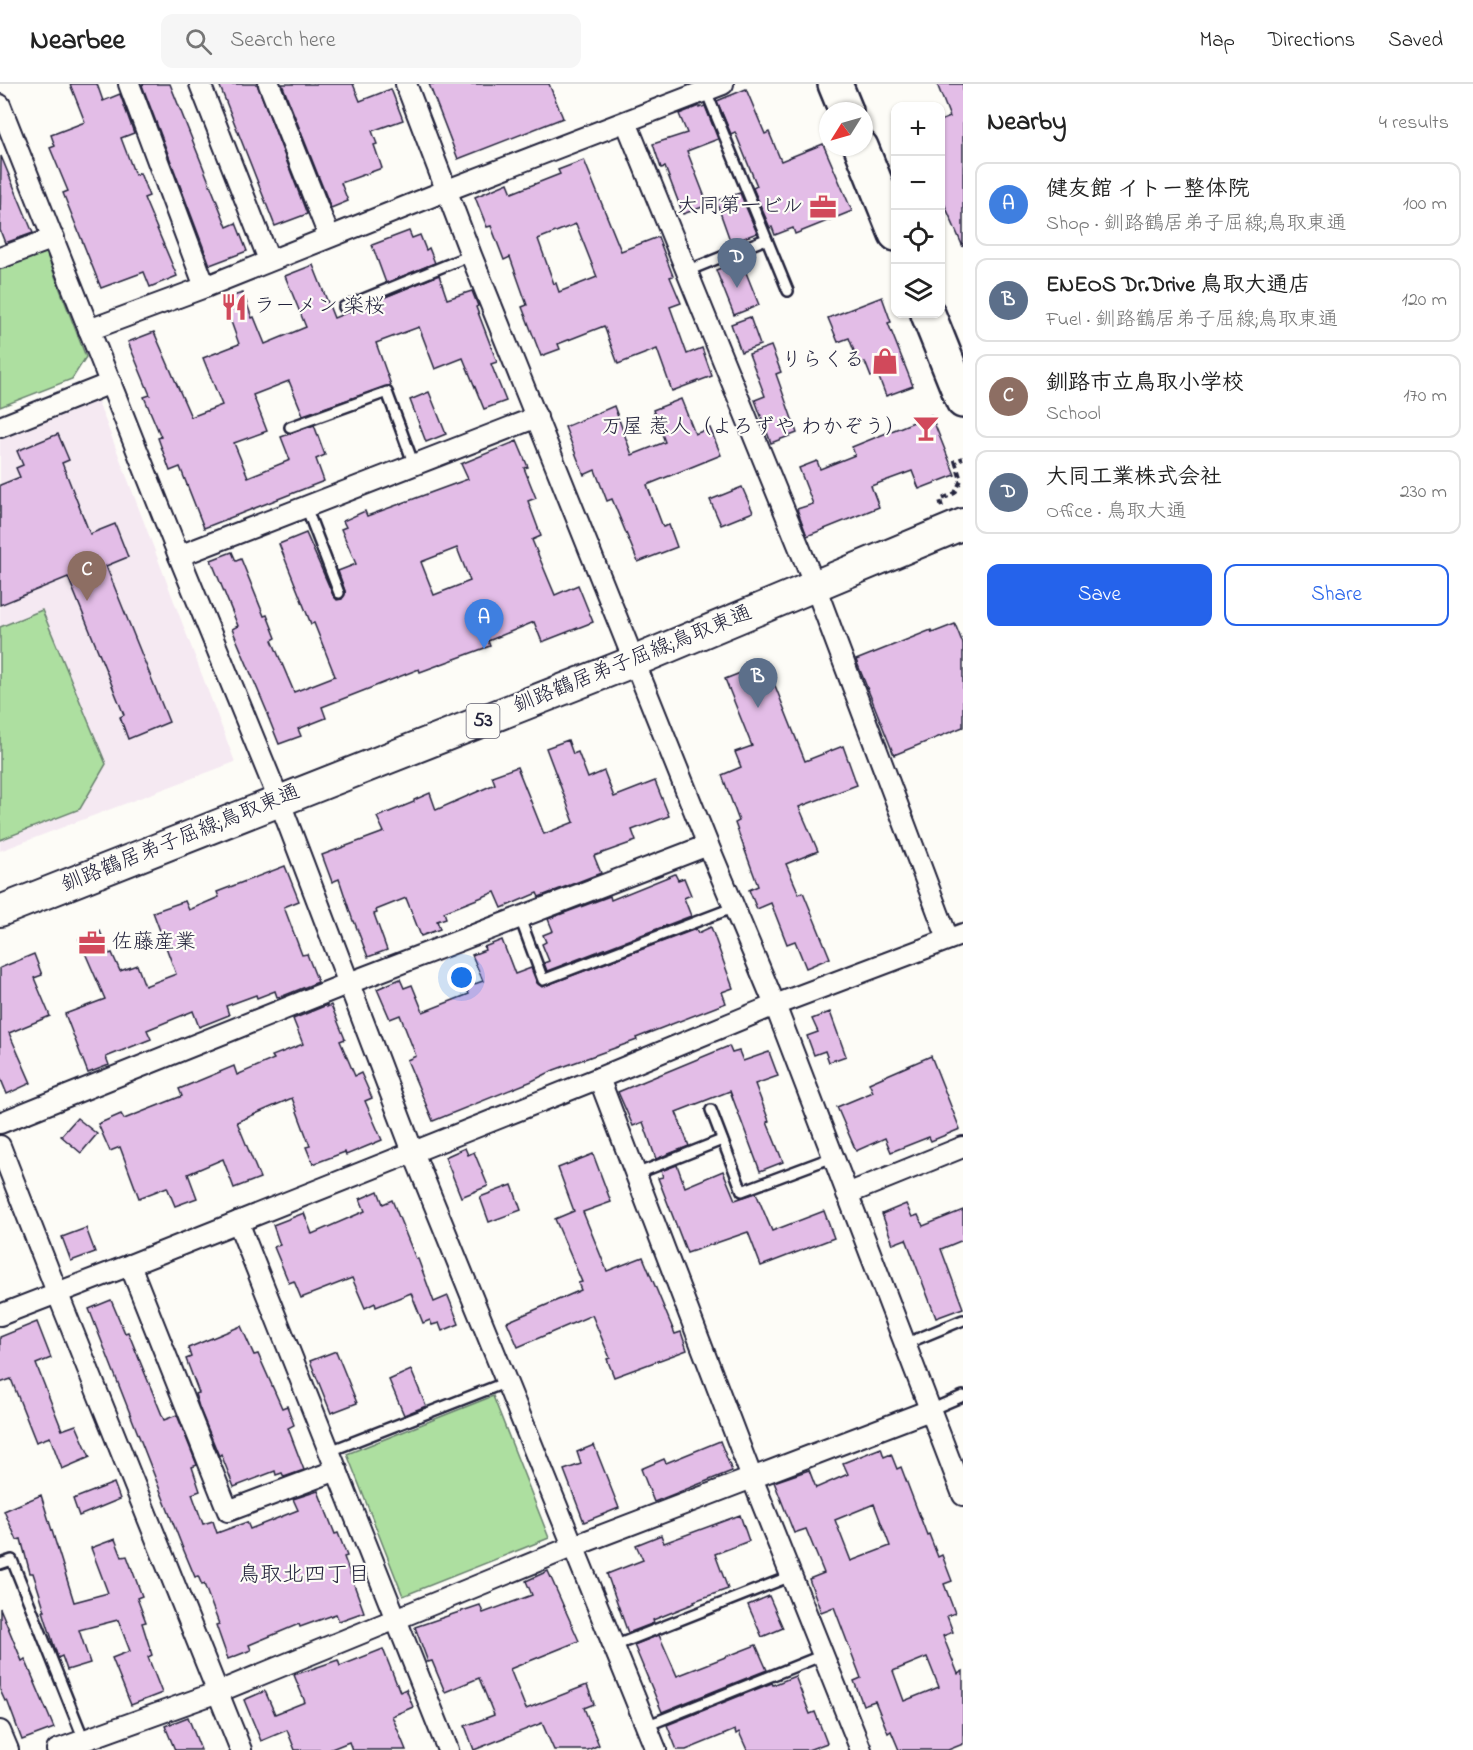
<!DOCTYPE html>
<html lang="en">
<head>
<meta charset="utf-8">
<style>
	:root { --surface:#fff; --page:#f6f6f6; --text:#222; --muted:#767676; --line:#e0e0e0; --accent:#2563eb }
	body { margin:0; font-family:"Indie Flower","Klee One",sans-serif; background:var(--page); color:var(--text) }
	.controls { position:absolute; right:18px; top:18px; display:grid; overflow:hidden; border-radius:12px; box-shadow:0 2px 4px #0004 }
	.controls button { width:54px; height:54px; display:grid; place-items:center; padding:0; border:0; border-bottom:2px solid var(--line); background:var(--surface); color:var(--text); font:30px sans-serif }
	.compass { position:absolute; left:819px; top:18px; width:54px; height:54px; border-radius:50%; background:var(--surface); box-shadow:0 2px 4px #0004; rotate:233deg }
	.you { position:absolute; left:462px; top:894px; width:21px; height:21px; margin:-15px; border:4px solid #fff; border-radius:50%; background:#1a73e8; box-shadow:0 0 0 9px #1a73e833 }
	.badge { display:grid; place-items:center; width:39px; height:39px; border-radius:50%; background:var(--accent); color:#fff; font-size:20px; font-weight:700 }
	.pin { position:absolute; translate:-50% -50px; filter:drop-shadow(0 2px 3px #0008) }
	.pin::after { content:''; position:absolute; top:32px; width:21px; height:18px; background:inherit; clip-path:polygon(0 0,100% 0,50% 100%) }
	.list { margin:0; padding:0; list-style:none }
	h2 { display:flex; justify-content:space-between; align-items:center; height:78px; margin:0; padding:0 24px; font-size:26px }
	h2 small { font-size:20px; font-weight:400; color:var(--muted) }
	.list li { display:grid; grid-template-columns:39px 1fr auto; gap:18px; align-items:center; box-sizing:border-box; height:84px; margin:0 12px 12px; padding:0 12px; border:2px solid var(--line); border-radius:12px }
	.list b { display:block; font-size:22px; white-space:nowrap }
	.list p { margin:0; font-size:20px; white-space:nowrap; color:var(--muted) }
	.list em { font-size:20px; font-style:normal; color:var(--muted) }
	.actions { display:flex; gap:12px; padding:18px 24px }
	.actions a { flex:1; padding:14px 0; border:2px solid var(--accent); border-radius:12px; text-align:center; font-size:21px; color:var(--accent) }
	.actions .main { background:var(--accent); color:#fff }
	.icon { flex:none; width:33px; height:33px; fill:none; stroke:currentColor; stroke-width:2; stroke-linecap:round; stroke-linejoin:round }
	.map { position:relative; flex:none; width:963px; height:1666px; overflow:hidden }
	header { display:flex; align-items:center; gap:36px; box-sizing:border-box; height:84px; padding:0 30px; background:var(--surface); border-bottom:2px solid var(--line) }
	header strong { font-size:28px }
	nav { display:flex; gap:33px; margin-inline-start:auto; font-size:21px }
	.search { width:420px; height:54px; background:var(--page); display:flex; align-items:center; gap:15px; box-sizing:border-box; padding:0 21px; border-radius:12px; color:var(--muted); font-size:22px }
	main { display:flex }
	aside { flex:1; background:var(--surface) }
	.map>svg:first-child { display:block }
	.built { fill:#f5e9f2 }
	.green { fill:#addfa0; stroke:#68806e; stroke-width:1.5 }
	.building { fill:#e3bde7; stroke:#22223b; stroke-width:1.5; fill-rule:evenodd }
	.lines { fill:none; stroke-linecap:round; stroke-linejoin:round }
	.lane-casing { stroke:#22223b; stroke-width:14 }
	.street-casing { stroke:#22223b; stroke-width:24 }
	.primary-casing { stroke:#22223b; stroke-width:34 }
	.highway-casing { stroke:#22223b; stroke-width:38 }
	.path { stroke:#22223b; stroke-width:4; stroke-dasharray:6 4.5; stroke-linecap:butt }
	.lane { stroke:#fdfcf7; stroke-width:9 }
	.street { stroke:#fdfcf7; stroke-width:20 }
	.primary { stroke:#fdfcf7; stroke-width:30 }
	.highway { stroke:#fdfcf7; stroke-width:33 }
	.labels { text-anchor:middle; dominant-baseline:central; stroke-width:4.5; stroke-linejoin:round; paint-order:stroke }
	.shield { fill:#fdfcf7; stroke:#646373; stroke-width:1.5 }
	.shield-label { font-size:20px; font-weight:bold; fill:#22223b }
	.poi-label { font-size:21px; fill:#22223b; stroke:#fdfcf7; text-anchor:end }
	.street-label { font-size:21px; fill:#22223b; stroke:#fdfcf7 }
	.neighbourhood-label { font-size:22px; fill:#22223b; stroke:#fdfcf7 }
</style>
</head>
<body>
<header>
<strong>Nearbee</strong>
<div class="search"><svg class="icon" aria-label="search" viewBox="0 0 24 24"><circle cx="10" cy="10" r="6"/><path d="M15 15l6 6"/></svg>Search here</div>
<nav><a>Map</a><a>Directions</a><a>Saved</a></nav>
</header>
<main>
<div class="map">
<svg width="963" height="1666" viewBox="0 0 963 1666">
	<rect width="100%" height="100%" fill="#fdfcf7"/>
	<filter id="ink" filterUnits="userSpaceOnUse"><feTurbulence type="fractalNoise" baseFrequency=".0167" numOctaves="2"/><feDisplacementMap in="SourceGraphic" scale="12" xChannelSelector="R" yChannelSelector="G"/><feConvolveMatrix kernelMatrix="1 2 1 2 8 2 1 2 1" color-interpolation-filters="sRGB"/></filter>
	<g filter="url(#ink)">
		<!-- built -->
		<path class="built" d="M98 317 235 678 0 767V356Z"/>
		<!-- green -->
		<g class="green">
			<path d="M45 166 86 273 72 295 0 323V184Z"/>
			<path d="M42 526 106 680 80 725 0 756V543Z"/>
			<path d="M493 1312 549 1454 403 1512 347 1370Z"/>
		</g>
		<!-- building -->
		<g class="building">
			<path d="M70 0H97L103 17 120 10 134 49 121 54 135 91 140 89 149 112 144 114 177 192 150 203 144 188 101 204 63 109 68 107 50 64 55 62 51 51 85 38Z"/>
			<path d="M144 0H170L227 143 236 139 247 167 210 181 142 1Z"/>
			<path d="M219 0H257L307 130 275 142Z"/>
			<path d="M282 0H353L360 17 391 5 403 36 372 47 377 60 374 61 382 84 341 99 348 117 331 124Z"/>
			<path d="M429 0H549L563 34 458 75Z"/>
			<path d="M937 0H963V163L940 110V37L950 33Z"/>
			<path d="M746 5 765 50 769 48 781 77 823 60 852 127 795 150 793 144 775 151 772 143 770 144 753 104 757 102 735 48 731 50 717 17Z"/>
			<path d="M699 22V24L705 22 718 55 687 67 708 121 683 130 665 83 661 84 653 60 687 49 679 30Z"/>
			<path d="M1 72 33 149 5 159 0 146Z"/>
			<path d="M584 76 621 167 658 153 673 192 670 193 681 219 670 223 687 270 702 264 712 292 672 307 657 265 618 280 604 242 558 260 560 265 541 272 522 223 527 221 510 173 504 176 491 142 487 143 475 113 508 99 512 109 560 90 558 86ZM576 140 597 193 559 208 556 199 554 200 538 155Z"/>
			<path d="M740 109 757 149 731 159 716 117Z"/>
			<path d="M409 147 412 154 420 151 426 166 429 164 435 179 386 199 372 161Z"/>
			<path d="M741 176 759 221 734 231 716 186Z"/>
			<path d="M313 181 334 234 439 191 447 215 472 207 478 222 476 223 497 278 491 280 506 317 484 325 463 274 435 285 419 243 376 259 391 301 303 331 289 297 253 311 267 347 234 359 248 393 290 376 281 353 314 341 325 371 316 375 324 397 204 444 180 383 170 387 158 354 161 353 144 313 150 311 128 258 154 248 191 333 222 321 203 274 239 260 223 215 243 209 252 234 254 233 265 260 306 243 285 192Z"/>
			<path d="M882 213 891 238 888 239 913 302 886 312 878 291 871 293 865 278 859 280 849 254 838 258 828 234Z"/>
			<path d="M750 233 760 261 741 268 731 240Z"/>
			<path d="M771 262 781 288 776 290 797 349 771 359 755 316 765 312 749 270Z"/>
			<path d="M429 308 446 350 426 358 410 316Z"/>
			<path d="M681 315 695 350 710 344 721 371 647 401 663 443 669 441 677 463 638 478 612 415 607 417 595 386 584 391 565 343 614 322 632 371 665 358 653 326Z"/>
			<path d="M931 331 955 391 919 405 912 387 871 402 879 423 807 452 797 425 813 420 799 384 817 377 820 385 855 371 852 363Z"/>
			<path d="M58 350 69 376 62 379 90 450 115 440 128 473 106 482 169 638 128 655 120 633 124 631 68 493 0 521V401L20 393 16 384 23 381 17 367Z"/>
			<path d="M517 357 528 383 524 384 536 414 528 417 541 452 532 456 555 511 578 501 593 538 542 558 534 538 488 557 490 562 420 588 419 585 322 623 326 634 298 645 301 652 279 660 267 630H268L232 545 238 542 211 476 232 468 236 477 241 475 264 532 267 531 276 554 272 556 294 608 335 592 314 539 311 540 279 460 306 449 333 511 337 516 342 515 345 507 338 487 356 480 341 445 346 443 343 437 365 427 367 432 468 395 461 380ZM457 464 470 497 434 511 421 478Z"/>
			<path d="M742 403 753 428 721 441 710 416Z"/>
			<path d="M955 540 963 560V643L894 671 856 576 931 546 932 549Z"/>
			<path d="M766 579 805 677 843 662 857 701 799 723 818 767 786 780 799 810 803 808 830 874 806 884 795 857 787 860 771 819 757 825 749 806 758 802 735 739 739 737 722 691 741 683 735 668 752 662 725 595Z"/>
			<path d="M568 656 573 670 578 668 588 694 604 687 614 713 655 697 669 732 632 746 636 757 594 772 601 789 539 813 537 809 502 824 495 808 444 828 446 834 437 837 440 845 421 852 406 814 376 826 377 829 374 830 387 866 368 873 354 837H353L339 795 332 798 322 771 384 748 377 733 414 718V716L430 709 436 726 495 700 492 692 517 683 544 750 574 738 546 664Z"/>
			<path d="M285 782 299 817 284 823 302 871 307 870 318 898 283 912 277 913 275 907 257 914 256 911 226 922 229 931 199 943 193 927 147 946 151 955 106 973 109 981 88 989 65 930 105 915 79 855 100 847 109 870 112 869 120 887 137 881 145 902 176 890 153 828 185 817 189 826 219 813 217 808Z"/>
			<path d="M675 790 678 796 684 794 691 811 684 814 691 832 547 887 544 879 549 877 542 860 546 858 543 851 553 847 548 835 610 812 611 816Z"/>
			<path d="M711 843 733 904 722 908 726 919 636 954 637 956 554 986 532 997 433 1037 407 976 416 972 400 931 390 935 377 905 400 895 404 904 412 901 423 928 469 910 466 903 483 897 472 871 485 866 484 863 502 856 515 890 531 884 537 899 542 903 696 845 698 849Z"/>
			<path d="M34 870 42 891 34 894 50 932 9 949 31 999 7 1010 0 993V884Z"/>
			<path d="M327 921V923L331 921 345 955 340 957 355 992 361 989 372 1014 365 1017 382 1056 346 1071 345 1068 313 1080 306 1063 310 1062 292 1014 237 1038 260 1094 234 1104 223 1075 188 1090 197 1114 175 1122 167 1103 139 1114 120 1063 110 1067 98 1040 121 1030 124 1035 182 1012 179 1005 234 982 237 991 274 975 272 972 303 960 293 935Z"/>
			<path d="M830 928 846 972 829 978 825 967 814 971 807 952 818 948 812 935Z"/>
			<path d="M729 962 732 969 739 967 743 977 769 968 778 992 755 1000 769 1037 767 1038 783 1078 760 1087 730 1007 676 1028 689 1062 656 1075 643 1038 633 1042 618 1008Z"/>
			<path d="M931 972 960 1045 931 1057 929 1053 891 1068 885 1054 856 1067 837 1023 873 1008 869 999Z"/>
			<path d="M77 1034 97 1050 81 1069 61 1052Z"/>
			<path d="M465 1064 468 1071 474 1068 488 1102 461 1113 445 1073Z"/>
			<path d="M593 1070 611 1118 583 1128 607 1187 643 1173 675 1250 681 1248 687 1266 614 1293 607 1275 610 1274 592 1231 518 1263 507 1238 581 1206 578 1199 582 1198 555 1135 574 1127 558 1084Z"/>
			<path d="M677 1081 685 1103 723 1087 735 1116 756 1109 772 1147 824 1127 834 1154 761 1182 748 1148 687 1169 658 1094 663 1093 661 1087Z"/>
			<path d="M512 1101 521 1126 489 1138 480 1113Z"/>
			<path d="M378 1107 383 1120 392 1116 416 1175H418L434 1218 448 1212 459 1240 442 1247 439 1239 432 1241 430 1236 423 1239 411 1209 376 1223 375 1219 365 1224 352 1194 301 1214 294 1197 289 1199 274 1163 280 1161 273 1141 304 1129 312 1150 365 1127 360 1115Z"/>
			<path d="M906 1120 912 1133 918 1131 923 1142 963 1126V1156L941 1165 963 1224 936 1234 906 1155 893 1160 882 1130Z"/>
			<path d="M86 1144 95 1168 71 1177 62 1153Z"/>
			<path d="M111 1216 125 1249 128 1248 164 1336 177 1331 197 1381 192 1383 200 1407 192 1410 203 1440 213 1437 217 1449 247 1438 250 1445 298 1426 293 1415 318 1407 335 1450 338 1449 347 1472 344 1473 364 1528 339 1537 336 1530 300 1543 299 1540 249 1561 251 1566 228 1575 216 1541 219 1540 204 1500 202 1501 198 1492 195 1493 182 1462 89 1225Z"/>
			<path d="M37 1238 51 1274 36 1280 62 1346 76 1341 90 1373 62 1385 50 1353 36 1358 11 1295 0 1299V1253Z"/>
			<path d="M241 1242 254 1271 258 1270 282 1324 287 1322 294 1341 288 1344 304 1386 284 1393 282 1389 276 1391 275 1387 234 1403 221 1370 219 1372 199 1323 195 1310 199 1309 186 1275 191 1273 188 1264Z"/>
			<path d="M336 1267 357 1319 331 1329 310 1277Z"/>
			<path d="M411 1286 426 1322 404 1331 389 1296Z"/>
			<path d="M720 1357 732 1387 654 1418 641 1385 664 1375 666 1379Z"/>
			<path d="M594 1361 619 1424 584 1438 564 1386 581 1380 577 1368Z"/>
			<path d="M881 1364 884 1373 891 1370 897 1385 901 1383 927 1451 929 1450 938 1473 942 1471 952 1497 944 1500 955 1529 947 1532 953 1548 943 1552 958 1590 963 1587V1660L948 1666H899L891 1647 888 1649 875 1617 863 1621 854 1597 861 1594 834 1523 821 1528 809 1495 824 1489 806 1445 794 1449 774 1398 809 1386 816 1404 848 1390 843 1379ZM874 1420 890 1462 851 1477 835 1436ZM927 1573 939 1603 904 1617 893 1587Z"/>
			<path d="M114 1399 120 1415 79 1432 73 1415Z"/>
			<path d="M41 1411 74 1518 108 1509 91 1464 115 1455 122 1473 127 1472 142 1512 137 1514 146 1538 142 1539 152 1571 148 1573 162 1609 131 1621 112 1574 130 1567 118 1536 79 1546 90 1579 67 1586 62 1572 58 1574 43 1527H45L33 1489H30L21 1455 17 1456 4 1427Z"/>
			<path d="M740 1431 749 1457 715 1470 728 1505 694 1517 695 1519 653 1536 654 1539 628 1549 607 1490 643 1476 636 1461 661 1451 664 1459Z"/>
			<path d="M548 1487 579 1557 510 1585 526 1625 587 1601 594 1620 584 1624 599 1661 588 1666H554L542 1639 474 1666 465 1642 494 1631 479 1594 445 1608 432 1577 428 1578 415 1543 480 1521 483 1529 532 1511 526 1497Z"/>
			<path d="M769 1512 783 1544 762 1553 748 1521Z"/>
			<path d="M0 1524 22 1577 25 1575 54 1644 22 1656 7 1616 5 1617 0 1606Z"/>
			<path d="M659 1551 677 1592 756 1561 767 1586 662 1628 634 1561Z"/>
			<path d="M383 1565 400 1608 406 1605 413 1623 392 1632 406 1666H352L349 1658 329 1666H295L287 1646 261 1657 244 1616 265 1607 275 1630 305 1618 294 1591 338 1576 340 1582Z"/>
			<path d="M795 1592 810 1630 815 1628 827 1659 808 1666H747L739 1648 736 1650 735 1646 686 1666H677L667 1641 772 1599 773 1601Z"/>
			<path d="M188 1633 201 1666H175L165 1642Z"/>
		</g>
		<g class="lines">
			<defs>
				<g id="lane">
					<path d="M706 7 788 207"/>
					<path d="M687 187 766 155"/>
					<path d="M344 223 471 171"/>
					<path d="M290 343 387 308 414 381"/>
					<path d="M306 423 339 509"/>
					<path d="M520 834 543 896 735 823"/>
					<path d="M711 1026 742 1107 833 1073"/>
					<path d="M636 1090 722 1056"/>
					<path d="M905 1260 963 1236"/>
					<path d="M930 1326 963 1312"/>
					<path d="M330 1367 507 1298"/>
					<path d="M0 1480 12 1476 84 1656"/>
					<path d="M614 1562 791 1492"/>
					<path d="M646 1642 823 1571"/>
				</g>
				<g id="street">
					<path d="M129 0 205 203"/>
					<path d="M200 0 269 176"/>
					<path d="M269 0 329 152"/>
					<path d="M406 0 471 171 708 761 775 921 963 1411"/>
					<path d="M0 21 179 472 279 716 413 1068 656 1666"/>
					<path d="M626 38 815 502 948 855"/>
					<path d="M0 174 54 154"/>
					<path d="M89 246 205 203 445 107 723 0"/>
					<path d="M0 343 111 299"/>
					<path d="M179 472 537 333"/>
					<path d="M599 994 752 1394 861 1666"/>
					<path d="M0 1039 349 899 708 761"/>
					<path d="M0 1062 57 1208 241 1666"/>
					<path d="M847 1110 963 1063"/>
					<path d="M238 1138 448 1666"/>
					<path d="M130 1181 228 1427 337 1386"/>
					<path d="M0 1231 130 1181 599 994 775 921 963 850"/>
					<path d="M0 1647 8 1666"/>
					<path d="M57 1666 218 1608 574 1462 930 1326"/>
				</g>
				<path id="primary" d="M0 827 635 577 963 440"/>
				<g id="highway">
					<path d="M835 0 846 27"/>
					<path d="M861 63 896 150"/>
					<path d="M928 230 963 317"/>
				</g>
			</defs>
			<!-- lane casing -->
			<use href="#lane" class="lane-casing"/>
			<!-- street casing -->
			<use href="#street" class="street-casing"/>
			<!-- primary casing -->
			<use href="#primary" class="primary-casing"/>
			<!-- highway casing -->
			<use href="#highway" class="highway-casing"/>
			<!-- path -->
			<path class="path" d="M942 423 940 416 955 409 961 396 955 377 963 374"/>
			<!-- lane -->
			<use href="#lane" class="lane"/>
			<!-- street -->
			<use href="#street" class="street"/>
			<!-- primary -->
			<use href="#primary" class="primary"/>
			<!-- highway -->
			<use href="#highway" class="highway"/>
		</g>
	</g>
	<!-- icons -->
	<defs>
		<symbol id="office-bare" viewBox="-9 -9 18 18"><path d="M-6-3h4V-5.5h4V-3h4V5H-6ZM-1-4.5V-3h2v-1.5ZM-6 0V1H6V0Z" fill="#d1495b" stroke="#fdfcf7" stroke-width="2.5" paint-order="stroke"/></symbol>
		<symbol id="restaurant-bare" viewBox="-9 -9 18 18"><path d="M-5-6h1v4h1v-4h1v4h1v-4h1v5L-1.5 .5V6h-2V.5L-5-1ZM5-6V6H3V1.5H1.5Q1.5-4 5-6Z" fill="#d1495b" stroke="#fdfcf7" stroke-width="2.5" paint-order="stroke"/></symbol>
		<symbol id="shop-bare" viewBox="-9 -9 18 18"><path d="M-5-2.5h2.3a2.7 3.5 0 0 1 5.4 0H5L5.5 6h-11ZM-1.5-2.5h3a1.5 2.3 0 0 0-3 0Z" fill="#d1495b" stroke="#fdfcf7" stroke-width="2.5" paint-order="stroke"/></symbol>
		<symbol id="bar-bare" viewBox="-9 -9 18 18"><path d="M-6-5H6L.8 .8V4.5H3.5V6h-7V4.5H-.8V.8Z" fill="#d1495b" stroke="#fdfcf7" stroke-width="2.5" paint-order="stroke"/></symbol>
	</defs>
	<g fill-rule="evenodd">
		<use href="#office-bare" x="804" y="104" width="38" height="38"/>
		<use href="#restaurant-bare" x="215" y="204" width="38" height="38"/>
		<use href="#shop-bare" x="866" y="258" width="38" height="38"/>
		<use href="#bar-bare" x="907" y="325" width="38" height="38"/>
		<use href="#office-bare" x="73" y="840" width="38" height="38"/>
	</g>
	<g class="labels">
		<!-- shield labels -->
		<rect class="shield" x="466.5" y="620" width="33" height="34" rx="4.5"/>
		<g class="shield-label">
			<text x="483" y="637">53</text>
		</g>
		<!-- poi labels -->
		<g class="poi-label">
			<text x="803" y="123">大同第一ビル</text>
			<text x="254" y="223" text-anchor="start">ラ－メン 楽桜</text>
			<text x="865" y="277">りらくる</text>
			<text x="906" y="344">万屋 惹人（よろずや わかぞう）</text>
			<text x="112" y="859" text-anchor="start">佐藤産業</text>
		</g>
		<!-- street labels -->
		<g class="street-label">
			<text transform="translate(633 576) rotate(-22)">釧路鶴居弟子屈線;鳥取東通</text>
			<text transform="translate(181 755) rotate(-22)">釧路鶴居弟子屈線;鳥取東通</text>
		</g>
		<!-- neighbourhood labels -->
		<g class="neighbourhood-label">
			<text x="304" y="1492">鳥取北四丁目</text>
		</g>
	</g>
</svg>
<div class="controls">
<button>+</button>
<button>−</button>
<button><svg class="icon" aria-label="locate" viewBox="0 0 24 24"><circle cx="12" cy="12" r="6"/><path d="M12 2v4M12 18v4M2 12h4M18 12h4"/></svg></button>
<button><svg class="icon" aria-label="layers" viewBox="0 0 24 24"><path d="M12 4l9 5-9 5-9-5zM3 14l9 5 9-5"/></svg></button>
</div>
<svg class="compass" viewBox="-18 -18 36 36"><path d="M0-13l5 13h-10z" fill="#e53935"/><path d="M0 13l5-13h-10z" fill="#767676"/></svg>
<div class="you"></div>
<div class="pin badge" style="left:484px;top:565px;background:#3f7fe0">A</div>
<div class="pin badge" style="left:758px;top:624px;background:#5c6f8a">B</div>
<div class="pin badge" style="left:87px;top:517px;background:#8d6e63">C</div>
<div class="pin badge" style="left:737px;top:204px;background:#5c6f8a">D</div>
</div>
<aside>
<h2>Nearby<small>4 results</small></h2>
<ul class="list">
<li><span class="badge" style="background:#3f7fe0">A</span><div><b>健友館 イトー整体院</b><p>Shop · 釧路鶴居弟子屈線;鳥取東通</p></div><em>100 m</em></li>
<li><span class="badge" style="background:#5c6f8a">B</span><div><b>ENEOS Dr.Drive 鳥取大通店</b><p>Fuel · 釧路鶴居弟子屈線;鳥取東通</p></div><em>120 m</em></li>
<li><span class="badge" style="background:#8d6e63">C</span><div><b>釧路市立鳥取小学校</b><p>School</p></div><em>170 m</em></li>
<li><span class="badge" style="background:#5c6f8a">D</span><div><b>大同工業株式会社</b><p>Office · 鳥取大通</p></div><em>230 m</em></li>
</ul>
<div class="actions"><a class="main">Save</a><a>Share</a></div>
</aside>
</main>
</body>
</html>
